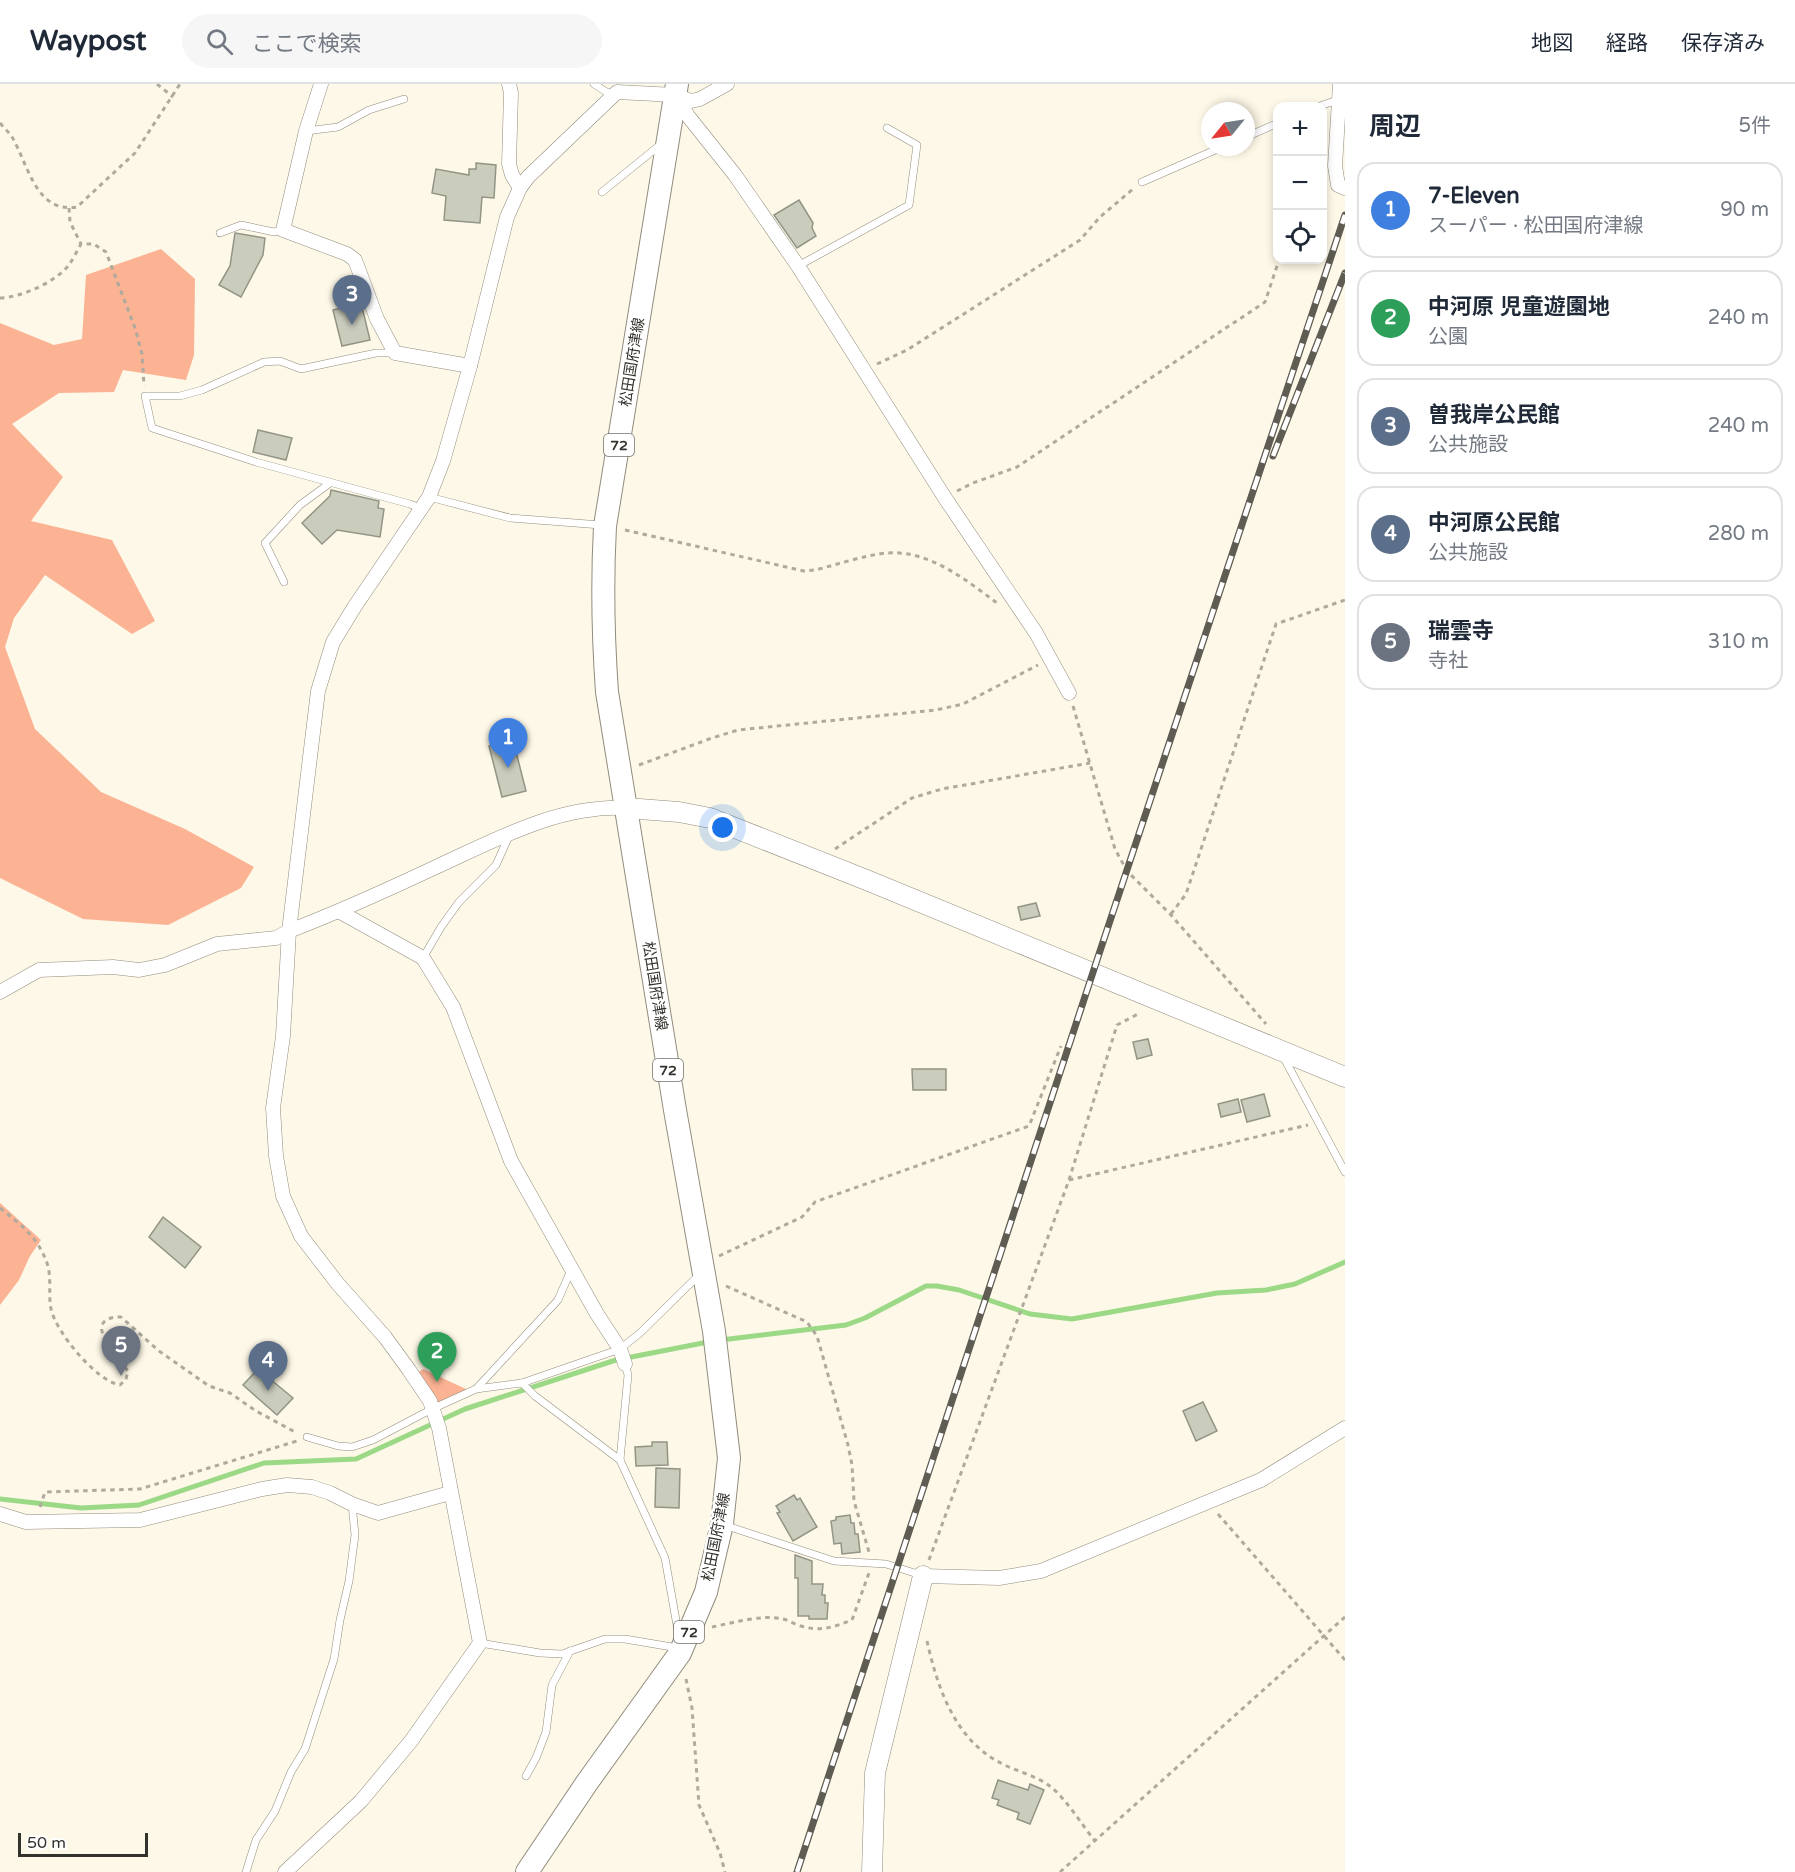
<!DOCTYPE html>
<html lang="ja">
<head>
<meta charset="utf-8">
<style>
	:root { --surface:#fff; --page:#f6f6f7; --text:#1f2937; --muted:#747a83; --line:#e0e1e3; --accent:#d93025 }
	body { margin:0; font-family:"Varela Round","Noto Sans JP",sans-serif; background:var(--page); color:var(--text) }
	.controls { position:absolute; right:18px; top:18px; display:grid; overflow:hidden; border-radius:12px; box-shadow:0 3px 9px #0003 }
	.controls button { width:54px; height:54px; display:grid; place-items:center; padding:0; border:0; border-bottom:2px solid var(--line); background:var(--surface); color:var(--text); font:30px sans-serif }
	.compass { position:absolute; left:1201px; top:18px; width:54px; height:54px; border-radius:50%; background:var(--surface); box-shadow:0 3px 9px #0003; rotate:240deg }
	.scale { position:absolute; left:18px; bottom:15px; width:130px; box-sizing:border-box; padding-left:6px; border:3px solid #34322c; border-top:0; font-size:16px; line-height:21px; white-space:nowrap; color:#34322c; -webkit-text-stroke:4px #fff; paint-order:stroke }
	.you { position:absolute; left:723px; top:744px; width:21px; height:21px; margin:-15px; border:4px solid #fff; border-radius:50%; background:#1a73e8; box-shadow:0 0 0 9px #1a73e833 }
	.badge { display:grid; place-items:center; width:39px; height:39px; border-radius:50%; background:var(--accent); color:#fff; font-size:20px; font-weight:700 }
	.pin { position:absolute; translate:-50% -50px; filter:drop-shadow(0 2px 3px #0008) }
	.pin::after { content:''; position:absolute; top:32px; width:21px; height:18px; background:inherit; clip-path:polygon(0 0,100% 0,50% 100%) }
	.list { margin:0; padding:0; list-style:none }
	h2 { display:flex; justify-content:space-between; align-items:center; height:78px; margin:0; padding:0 24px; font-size:26px }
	h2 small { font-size:20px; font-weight:400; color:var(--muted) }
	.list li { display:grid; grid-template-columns:39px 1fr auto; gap:18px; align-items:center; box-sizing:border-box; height:96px; margin:0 12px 12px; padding:0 12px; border:2px solid var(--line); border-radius:18px }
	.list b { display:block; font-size:22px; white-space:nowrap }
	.list p { margin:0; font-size:20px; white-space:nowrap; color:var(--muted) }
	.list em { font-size:20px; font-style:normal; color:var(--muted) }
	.icon { flex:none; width:33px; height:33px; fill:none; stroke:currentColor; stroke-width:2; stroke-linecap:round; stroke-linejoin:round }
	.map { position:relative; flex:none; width:1345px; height:1788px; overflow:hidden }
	header { display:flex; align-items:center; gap:36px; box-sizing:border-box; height:84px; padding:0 30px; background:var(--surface); border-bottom:2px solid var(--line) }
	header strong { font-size:28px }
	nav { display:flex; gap:33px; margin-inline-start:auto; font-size:21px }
	.search { width:420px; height:54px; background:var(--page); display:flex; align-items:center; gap:15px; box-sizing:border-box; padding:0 21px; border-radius:33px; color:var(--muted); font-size:22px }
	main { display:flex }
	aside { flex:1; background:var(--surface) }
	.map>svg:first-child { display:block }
	.green { fill:#fbb394 }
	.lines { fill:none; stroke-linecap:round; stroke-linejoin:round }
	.stream { stroke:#9cd986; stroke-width:5 }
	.building { fill:#caccbc; stroke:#929585; stroke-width:1.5 }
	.lane-casing { stroke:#918c7e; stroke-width:8 }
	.street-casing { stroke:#918c7e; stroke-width:15 }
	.secondary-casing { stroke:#918c7e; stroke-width:21 }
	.primary-casing { stroke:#918c7e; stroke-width:24 }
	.path { stroke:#aeaa9e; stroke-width:3; stroke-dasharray:4.5 4.5; stroke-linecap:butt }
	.lane { stroke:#fff; stroke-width:7 }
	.street { stroke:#fff; stroke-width:14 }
	.secondary { stroke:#fff; stroke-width:20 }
	.primary { stroke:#fff; stroke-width:22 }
	.rail-casing { stroke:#5e5c53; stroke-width:7 }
	.rail { stroke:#fff; stroke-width:4.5; stroke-dasharray:14; stroke-linecap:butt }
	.labels { text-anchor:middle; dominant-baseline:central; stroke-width:5; stroke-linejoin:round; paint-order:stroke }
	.shield { fill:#fff; stroke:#71706b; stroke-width:1.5 }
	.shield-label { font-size:14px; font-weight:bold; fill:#34322c }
	.street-label { font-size:15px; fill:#34322c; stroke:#fff }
</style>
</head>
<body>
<header>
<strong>Waypost</strong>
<div class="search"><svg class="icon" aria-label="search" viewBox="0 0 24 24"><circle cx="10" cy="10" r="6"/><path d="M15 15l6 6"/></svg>ここで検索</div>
<nav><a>地図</a><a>経路</a><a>保存済み</a></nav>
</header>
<main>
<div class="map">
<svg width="1345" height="1788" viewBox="0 0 1345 1788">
	<rect width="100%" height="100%" fill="#fdf8e7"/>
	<!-- green -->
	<g class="green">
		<path d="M161 165 195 195 194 271 186 296 123 286 114 308 59 309 12 340 63 393 31 437 112 456 155 537 132 550 45 491 14 534 5 563 35 645 101 708 185 745 254 783 241 804 168 841 83 835 0 794V239L54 261 82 255 86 191Z"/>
		<path d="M0 1119 41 1156 30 1172 19 1196 0 1221Z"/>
		<path d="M423 1285 468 1306 441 1323 417 1289Z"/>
	</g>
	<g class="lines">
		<!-- stream -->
		<g class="stream">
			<path d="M721 1256 846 1241 865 1234 926 1202H937L959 1206 1030 1230 1072 1235 1217 1209 1266 1206 1295 1200 1345 1178"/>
			<path d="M0 1415 81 1424 139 1421 264 1379 356 1375 465 1325 616 1276 708 1258"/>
		</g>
	</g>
	<!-- building -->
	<g class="building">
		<path d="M476 79 496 81 494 114 482 113 480 139 444 136 446 112 432 109 436 85 469 91V85H476Z"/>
		<path d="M799 116 813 139 812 144 816 152 797 164 774 131Z"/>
		<path d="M235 149 265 154 263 171 241 213 219 201 230 182Z"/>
		<path d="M361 219 370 256 342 262 333 226Z"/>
		<path d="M258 346 292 354 286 376 253 368Z"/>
		<path d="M331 406 379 417 378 424 384 425 380 453 337 446 322 460 302 439 330 412Z"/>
		<path d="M513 656 526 707 502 713 489 662Z"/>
		<path d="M1036 819 1040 832 1021 836 1018 823Z"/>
		<path d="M1148 955 1152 971 1137 975 1133 958Z"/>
		<path d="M912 985H946V1006H913Z"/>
		<path d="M1264 1010 1270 1032 1247 1038 1241 1016Z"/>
		<path d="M1238 1015 1241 1028 1221 1033 1218 1020Z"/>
		<path d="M163 1133 201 1163 185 1184 149 1153Z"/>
		<path d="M258 1285 293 1314 277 1331 243 1301Z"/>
		<path d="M1203 1318 1217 1347 1196 1357 1183 1327Z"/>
		<path d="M652 1358H667L668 1381 636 1382 635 1363 652 1362Z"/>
		<path d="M656 1384 680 1385 679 1424 655 1423Z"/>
		<path d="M794 1411 797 1416 800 1414 817 1443 793 1457 777 1429 780 1428 776 1422Z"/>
		<path d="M850 1431 851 1439H854L855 1450H858L860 1468 842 1470 841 1459 834 1460 831 1437 836 1436V1433Z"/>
		<path d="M795 1471 812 1477V1500H823L822 1511H825V1519H828L827 1535H809V1532H798V1494H795Z"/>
		<path d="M998 1696 1028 1706 1030 1700 1044 1706 1030 1740 1017 1735 1019 1729 997 1721 999 1716 992 1714Z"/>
	</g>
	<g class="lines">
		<defs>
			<g id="lane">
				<path d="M594 0 608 9 616 8"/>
				<path d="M1320 22 1340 15"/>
				<path d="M306 47 338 43 369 26 404 15"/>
				<path d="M1246 53 1278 39"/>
				<path d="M1142 98 1222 63"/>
				<path d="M602 108 660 61"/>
				<path d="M220 149 241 141 274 148 283 146"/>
				<path d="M798 182 909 121 917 61 887 44"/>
				<path d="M395 269H376L301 285 280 277 264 278 202 306 180 312H145L152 344 256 378 410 420 422 425"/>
				<path d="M429 413 510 434 601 441"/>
				<path d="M284 498 265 459 300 421 330 399"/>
				<path d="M423 874 441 843 459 818 496 781 509 752"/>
				<path d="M1284 974 1345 1088"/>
				<path d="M625 1280 628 1291 620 1376 665 1474 679 1553"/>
				<path d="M522 1299 535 1312 620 1376"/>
				<path d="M476 1305 558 1216 571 1186"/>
				<path d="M307 1353 338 1362 352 1363 373 1356 432 1325 476 1305 522 1299 620 1265 640 1249 700 1190"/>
				<path d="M724 1441 834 1477 886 1480 921 1491"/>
				<path d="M480 1559 540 1569 562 1570 605 1555H625L678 1564"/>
				<path d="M526 1692 536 1674 546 1648 552 1601 570 1567"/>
				<path d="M246 1788 256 1756 275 1727 291 1688 305 1665 334 1575 340 1536 349 1497 355 1451 352 1420"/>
			</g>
			<g id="street">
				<path d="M321 0 306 47 283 146 347 170 355 176 377 235 395 269 470 282"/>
				<path d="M509 0 511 9 509 80 512 91 520 104"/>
				<path d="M1340 0 1335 82 1338 101 1345 104"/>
				<path d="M675 11 688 32 735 91 798 182 945 414 1036 549 1069 609"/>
				<path d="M340 828 423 874 453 923 511 1077 597 1230 620 1265 625 1280"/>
				<path d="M0 908 39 886 113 883 139 886 165 881 217 860 276 854 289 847 318 607 333 558 355 522 429 413 443 377 470 282 507 133 520 104 528 93 617 8 675 11 691 17 700 15 727 0"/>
				<path d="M0 1430 26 1438 140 1436 262 1405 287 1401 312 1403 330 1409 352 1420 378 1429 450 1409"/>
				<path d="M923 1492 999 1494 1041 1487 1261 1396 1345 1344"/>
				<path d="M285 1788 361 1717 411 1657 480 1559 439 1344 430 1317 409 1286 385 1253 338 1200 301 1152 283 1112 276 1072 273 1024 283 952 289 847C339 828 387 806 436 783 497 755 558 721 626 724"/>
			</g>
			<g id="secondary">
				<path d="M626 724 679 728 710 734 869 797 1345 993"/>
				<path d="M872 1788 875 1689 923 1492"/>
			</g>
			<path id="primary" d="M527 1788 586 1700 680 1569 706 1508 722 1440 729 1374 714 1247 675 1026 607 608C603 552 602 498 605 442L677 0"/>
		</defs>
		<!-- lane casing -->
		<use href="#lane" class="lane-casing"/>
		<!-- street casing -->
		<use href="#street" class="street-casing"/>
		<!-- secondary casing -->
		<use href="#secondary" class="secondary-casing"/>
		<!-- primary casing -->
		<use href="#primary" class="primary-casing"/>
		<!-- path -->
		<g class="path">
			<path d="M157 0 173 13"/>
			<path d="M0 39C4 44 9 48 12 53 28 80 36 130 77 123L135 69 180 0"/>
			<path d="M69 124 70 138 81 160"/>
			<path d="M0 214C22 213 54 199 69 181 73 175 77 167 81 160H94L106 168 135 244 142 270 144 302"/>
			<path d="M877 280 907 266 1080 156 1100 133 1133 105"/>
			<path d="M957 407 973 399 1017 383 1265 218 1279 176"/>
			<path d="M625 446 804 487 815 486C836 481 868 470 888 469 929 466 966 496 997 519"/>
			<path d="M1073 622 1115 765 1127 787 1171 831 1266 940"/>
			<path d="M639 681 712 654 738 646 936 626 963 620 1038 581"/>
			<path d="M835 765 912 714 942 705 1090 679"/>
			<path d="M1171 830 1186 810 1276 540 1345 516"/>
			<path d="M1069 1096 1308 1041"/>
			<path d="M0 1124C20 1140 38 1153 47 1179 52 1194 48 1210 51 1225 56 1248 96 1297 120 1301L126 1295 128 1287C117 1274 79 1233 121 1233L159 1267 209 1302 230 1309 256 1327 297 1349"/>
			<path d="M719 1172 802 1133 815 1118 1029 1042 1061 962"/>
			<path d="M726 1202 807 1238 817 1252 848 1361 852 1381 854 1417 869 1468"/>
			<path d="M40 1423 45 1408 140 1405 297 1357"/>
			<path d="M1218 1430 1345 1576"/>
			<path d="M929 1476 1069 1096 1117 941 1140 929"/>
			<path d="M712 1543C732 1539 763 1530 783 1535 789 1536 795 1541 801 1542 820 1548 834 1543 852 1536L869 1489"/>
			<path d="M927 1557C937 1602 954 1653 997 1677 1014 1687 1036 1691 1051 1703 1067 1716 1082 1741 1095 1757"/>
			<path d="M686 1595 692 1624 699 1721 720 1769 725 1788"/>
			<path d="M1060 1788 1345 1533"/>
		</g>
		<!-- lane -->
		<use href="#lane" class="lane"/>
		<!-- street -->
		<use href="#street" class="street"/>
		<!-- secondary -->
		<use href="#secondary" class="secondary"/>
		<!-- primary -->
		<use href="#primary" class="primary"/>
		<defs>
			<g id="rail">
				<path d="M1273 372 1345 189"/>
				<path d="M797 1788 1099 870 1345 131"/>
			</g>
		</defs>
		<!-- rail casing -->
		<use href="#rail" class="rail-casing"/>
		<!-- rail -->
		<use href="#rail" class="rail"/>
	</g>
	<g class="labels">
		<!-- shield labels -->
		<g class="shield">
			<rect x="604" y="350" width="30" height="22" rx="4.5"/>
			<rect x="653" y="975" width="30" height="22" rx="4.5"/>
			<rect x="674" y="1537" width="30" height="22" rx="4.5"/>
		</g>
		<g class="shield-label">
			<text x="619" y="361">72</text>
			<text x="668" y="986">72</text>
			<text x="689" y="1548">72</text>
		</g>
		<!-- street labels -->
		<g class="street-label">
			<text transform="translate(632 278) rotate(-81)">松田国府津線</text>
			<text transform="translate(655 902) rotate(81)">松田国府津線</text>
			<text transform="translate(716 1453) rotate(-79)">松田国府津線</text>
		</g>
	</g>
</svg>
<div class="controls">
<button>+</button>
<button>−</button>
<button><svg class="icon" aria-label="locate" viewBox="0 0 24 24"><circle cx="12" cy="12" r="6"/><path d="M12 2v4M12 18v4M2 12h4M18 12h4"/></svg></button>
</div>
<svg class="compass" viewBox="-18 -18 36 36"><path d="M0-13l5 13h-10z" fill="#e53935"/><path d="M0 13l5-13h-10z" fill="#747a83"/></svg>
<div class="scale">50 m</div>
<div class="you"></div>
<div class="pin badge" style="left:508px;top:684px;background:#3f7fe0">1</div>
<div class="pin badge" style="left:437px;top:1298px;background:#2e9e5b">2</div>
<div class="pin badge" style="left:352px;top:241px;background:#5c6f8a">3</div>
<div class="pin badge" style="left:268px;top:1307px;background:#5c6f8a">4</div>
<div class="pin badge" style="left:121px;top:1292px;background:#6b7280">5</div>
</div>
<aside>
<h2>周辺<small>5件</small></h2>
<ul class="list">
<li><span class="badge" style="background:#3f7fe0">1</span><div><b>7-Eleven</b><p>スーパー · 松田国府津線</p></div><em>90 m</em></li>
<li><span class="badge" style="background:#2e9e5b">2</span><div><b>中河原 児童遊園地</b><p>公園</p></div><em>240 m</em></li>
<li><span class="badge" style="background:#5c6f8a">3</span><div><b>曽我岸公民館</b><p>公共施設</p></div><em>240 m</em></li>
<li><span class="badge" style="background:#5c6f8a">4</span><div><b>中河原公民館</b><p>公共施設</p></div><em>280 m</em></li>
<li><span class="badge" style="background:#6b7280">5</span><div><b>瑞雲寺</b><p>寺社</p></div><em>310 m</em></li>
</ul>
</aside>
</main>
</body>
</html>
